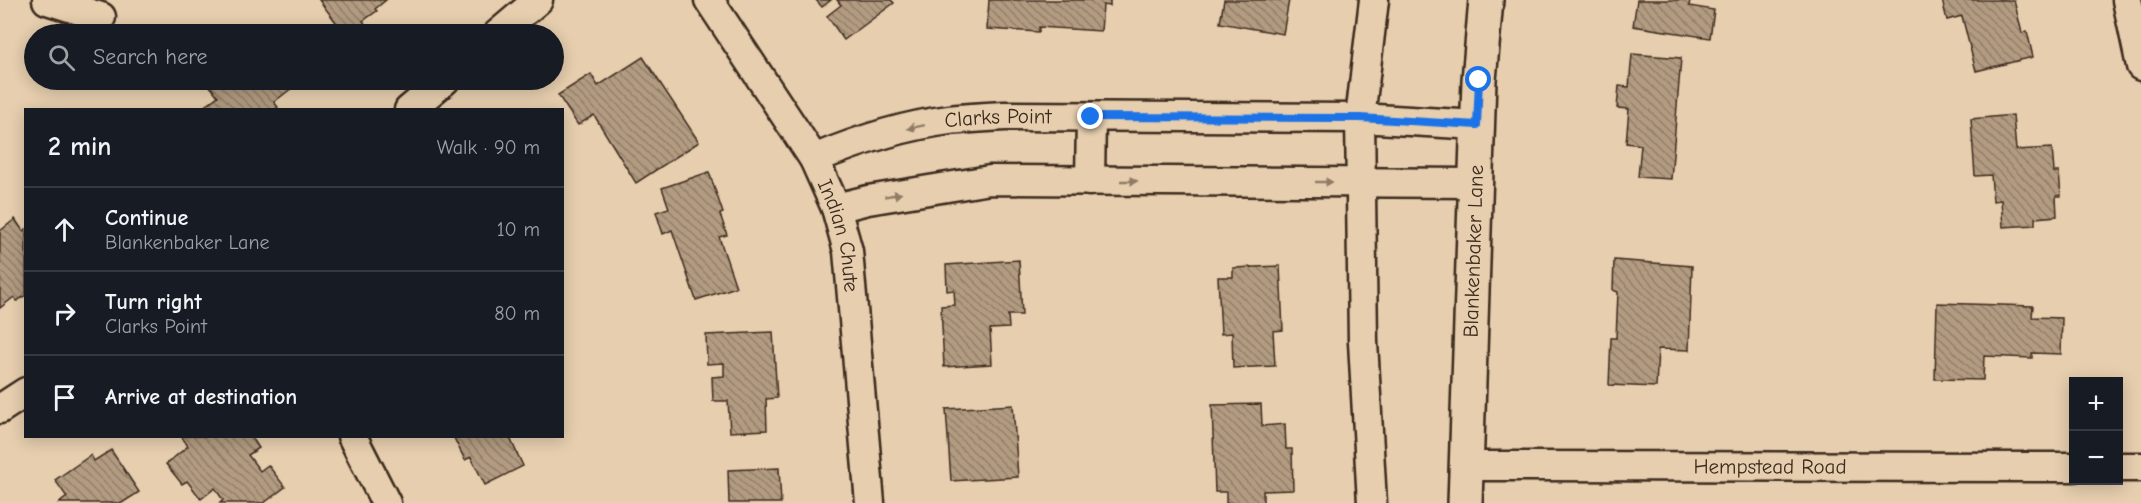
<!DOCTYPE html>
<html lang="en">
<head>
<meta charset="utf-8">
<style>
	:root { --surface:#171b24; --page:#242831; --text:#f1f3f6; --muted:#9ea1a6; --line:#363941 }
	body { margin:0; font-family:"Comic Neue",sans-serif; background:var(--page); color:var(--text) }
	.controls { position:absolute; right:18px; bottom:18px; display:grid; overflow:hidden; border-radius:0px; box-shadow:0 3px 15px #0003 }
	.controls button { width:54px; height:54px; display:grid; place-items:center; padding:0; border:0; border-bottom:2px solid var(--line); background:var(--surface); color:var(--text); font:30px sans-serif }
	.stop { position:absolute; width:18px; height:18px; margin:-14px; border:4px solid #1a73e8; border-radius:50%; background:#fff }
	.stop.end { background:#1a73e8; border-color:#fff; box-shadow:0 2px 6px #0008 }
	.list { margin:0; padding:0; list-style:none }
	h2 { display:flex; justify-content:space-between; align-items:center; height:78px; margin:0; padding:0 24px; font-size:26px }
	h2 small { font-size:20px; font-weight:400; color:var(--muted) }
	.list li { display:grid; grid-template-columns:39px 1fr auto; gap:18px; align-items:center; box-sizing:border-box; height:84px; padding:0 24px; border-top:2px solid var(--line) }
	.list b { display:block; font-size:22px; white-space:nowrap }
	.list p { margin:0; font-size:20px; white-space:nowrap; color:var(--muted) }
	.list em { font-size:20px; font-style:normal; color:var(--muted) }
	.icon { flex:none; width:33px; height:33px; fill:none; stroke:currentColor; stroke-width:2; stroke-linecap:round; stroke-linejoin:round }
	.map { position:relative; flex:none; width:2141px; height:503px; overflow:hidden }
	.search { position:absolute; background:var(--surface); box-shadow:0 3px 15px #0003; left:24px; top:24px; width:540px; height:66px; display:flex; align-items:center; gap:15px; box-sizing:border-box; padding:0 21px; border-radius:33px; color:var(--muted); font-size:22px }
	.panel { position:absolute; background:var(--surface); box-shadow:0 3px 15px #0003; left:24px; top:108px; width:540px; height:330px; border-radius:0px }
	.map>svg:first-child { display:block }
	.building { fill:url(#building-back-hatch); stroke:#3b2a1e; stroke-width:1.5 }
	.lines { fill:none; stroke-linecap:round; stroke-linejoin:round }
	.minor-casing { stroke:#3b2a1e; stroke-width:33 }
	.tertiary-casing { stroke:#3b2a1e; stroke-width:38 }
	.minor { stroke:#e6ceae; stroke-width:28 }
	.tertiary { stroke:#e6ceae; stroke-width:33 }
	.oneway { fill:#907c66 }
	.route { stroke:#1a73e8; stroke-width:8 }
	.labels { text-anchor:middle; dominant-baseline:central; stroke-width:5; stroke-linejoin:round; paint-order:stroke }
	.street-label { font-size:21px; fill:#3b2a1e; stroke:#e6ceae }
</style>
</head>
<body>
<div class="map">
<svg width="2141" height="503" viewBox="0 0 2141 503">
	<defs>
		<pattern id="building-back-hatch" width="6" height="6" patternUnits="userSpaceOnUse" patternTransform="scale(1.5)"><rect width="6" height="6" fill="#b29b81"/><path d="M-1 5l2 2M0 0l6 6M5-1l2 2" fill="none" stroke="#927f69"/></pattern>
	</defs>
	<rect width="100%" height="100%" fill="#e6ceae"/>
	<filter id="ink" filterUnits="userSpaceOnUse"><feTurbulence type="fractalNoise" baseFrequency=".0167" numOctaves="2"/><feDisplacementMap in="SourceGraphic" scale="12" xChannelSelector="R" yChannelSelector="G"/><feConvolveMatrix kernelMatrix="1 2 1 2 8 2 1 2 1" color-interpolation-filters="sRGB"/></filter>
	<g filter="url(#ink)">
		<!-- building -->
		<g class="building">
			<path d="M319 0H386L375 9 377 11 363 21 369 29 363 34H345Z"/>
			<path d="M816 0H831L822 7Z"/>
			<path d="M837 0H891L894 3 844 40 827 16 841 5Z"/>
			<path d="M989 0H1110V6L1103 5 1101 31 1039 27V32L987 29Z"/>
			<path d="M1224 0H1289L1283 34 1220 23Z"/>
			<path d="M1637 0H1690L1689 6 1714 10 1710 38 1633 26Z"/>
			<path d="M1942 0H2014L2022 33 2027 31 2033 57 1976 71 1962 16 1947 20Z"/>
			<path d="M1632 54 1681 58 1671 179 1638 177 1641 145 1626 143 1629 109 1617 108 1619 86 1629 87Z"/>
			<path d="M643 57 699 142 636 183 594 115 578 125 558 95 591 74 598 86Z"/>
			<path d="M205 80H302L274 102 278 107 274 110H203L202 108 218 96Z"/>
			<path d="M2013 115 2016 150 2052 148 2054 172H2059L2061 196H2056L2057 216 2035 218V225L2003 227 2001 200 1993 201 1991 175 1975 176 1971 119Z"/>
			<path d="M709 172 723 213 720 214 727 235 719 237 736 287 696 300 672 230 663 234 656 212 669 208 662 188Z"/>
			<path d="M15 219 23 231 26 229V295L17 301 14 297 0 308V231Z"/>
			<path d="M1019 260 1022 315H1008L1009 328 990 329 992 364 944 367 941 306 955 305 954 290 947 291 946 265Z"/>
			<path d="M1614 260 1692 266 1689 350 1658 349 1656 387 1609 385 1611 338H1616L1618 292 1613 290Z"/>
			<path d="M1280 266 1283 330 1273 331 1275 366 1233 368 1232 333 1221 334 1218 277H1233V268Z"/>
			<path d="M1937 303 2033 306 2032 317 2062 318 2061 354 2032 353V358L1984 356 1983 380 1935 379Z"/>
			<path d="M773 332 777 398 766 399 767 430 730 432 728 401H713L712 377 724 376V363L707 364 706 335Z"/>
			<path d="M1261 404 1262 426 1285 424 1286 449H1292L1293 490 1263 491V503H1226V492H1215L1212 405Z"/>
			<path d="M1013 405 1018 477 951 481 946 409Z"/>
			<path d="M181 436H251L259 448 248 455 260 471 268 465 285 487 264 503H220L223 500 215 488 201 499 187 481 182 484 166 464 188 446Z"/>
			<path d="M453 436H509L523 466 485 485 471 457 465 460Z"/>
			<path d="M111 450 139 492 122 503H59L67 497 55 480 91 455 94 461Z"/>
			<path d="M779 468 781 503H729L728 470Z"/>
		</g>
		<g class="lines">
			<defs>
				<g id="minor">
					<path d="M47 0 101 17"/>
					<path id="s1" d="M709 0 814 159 836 208 848 251 870 503"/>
					<path d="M2127 0 2141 66"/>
					<path d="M498 34 538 0"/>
					<path d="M409 110 445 80"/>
					<path id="s2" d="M814 159C857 141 902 126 949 120 967 118 986 117 1005 116L1360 118 1477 125"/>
					<path d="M1090 181 1091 117"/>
					<path d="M836 208 868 200 990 180 1476 183"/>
					<path d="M0 409 26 392"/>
					<path d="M352 436 386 503"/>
					<path id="s3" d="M1467 466 2074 467"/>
					<path d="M2118 467H2141"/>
					<path d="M1372 503 1363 342 1360 118 1374 0"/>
				</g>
				<g id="tertiary">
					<path id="s4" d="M1465 503 1479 80 1486 0"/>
				</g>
			</defs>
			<!-- minor casing -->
			<use href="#minor" class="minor-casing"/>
			<!-- tertiary casing -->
			<use href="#tertiary" class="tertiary-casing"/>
			<!-- minor -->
			<use href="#minor" class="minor"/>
			<!-- tertiary -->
			<use href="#tertiary" class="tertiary"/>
		</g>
		<!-- one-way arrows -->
		<defs><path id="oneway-solid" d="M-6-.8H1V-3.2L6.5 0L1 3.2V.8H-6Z" transform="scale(1.5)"/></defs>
		<g class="oneway">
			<use href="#oneway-solid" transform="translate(916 127) rotate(168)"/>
			<use href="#oneway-solid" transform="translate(1129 181)"/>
			<use href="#oneway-solid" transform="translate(1324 182)"/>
			<use href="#oneway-solid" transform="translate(893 195) rotate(-10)"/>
		</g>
	</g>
	<g class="lines" filter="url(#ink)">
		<!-- route -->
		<path class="route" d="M1091 117 1360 118 1477 125 1479 80"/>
	</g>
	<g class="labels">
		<!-- street labels -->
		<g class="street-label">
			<text stroke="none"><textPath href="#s2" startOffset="190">Clarks Point</textPath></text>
			<text stroke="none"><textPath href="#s1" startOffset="272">Indian Chute</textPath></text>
			<text stroke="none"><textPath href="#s4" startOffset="252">Blankenbaker Lane</textPath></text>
			<text stroke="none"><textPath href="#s3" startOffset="303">Hempstead Road</textPath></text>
		</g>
	</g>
</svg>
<div class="controls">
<button>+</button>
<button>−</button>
</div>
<div class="stop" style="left:1479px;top:80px"></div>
<div class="stop end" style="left:1091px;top:117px"></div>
<div class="search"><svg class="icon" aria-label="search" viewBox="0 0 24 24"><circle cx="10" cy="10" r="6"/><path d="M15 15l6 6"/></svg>Search here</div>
<section class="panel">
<h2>2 min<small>Walk · 90 m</small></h2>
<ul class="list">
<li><svg class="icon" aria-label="ahead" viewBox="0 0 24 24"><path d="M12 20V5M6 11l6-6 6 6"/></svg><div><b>Continue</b><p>Blankenbaker Lane</p></div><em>10 m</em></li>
<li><svg class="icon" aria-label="right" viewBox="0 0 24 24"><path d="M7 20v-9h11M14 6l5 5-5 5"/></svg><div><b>Turn right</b><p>Clarks Point</p></div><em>80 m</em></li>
<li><svg class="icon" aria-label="arrive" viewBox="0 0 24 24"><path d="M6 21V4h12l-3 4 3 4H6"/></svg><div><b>Arrive at destination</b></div></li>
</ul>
</section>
</div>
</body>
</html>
